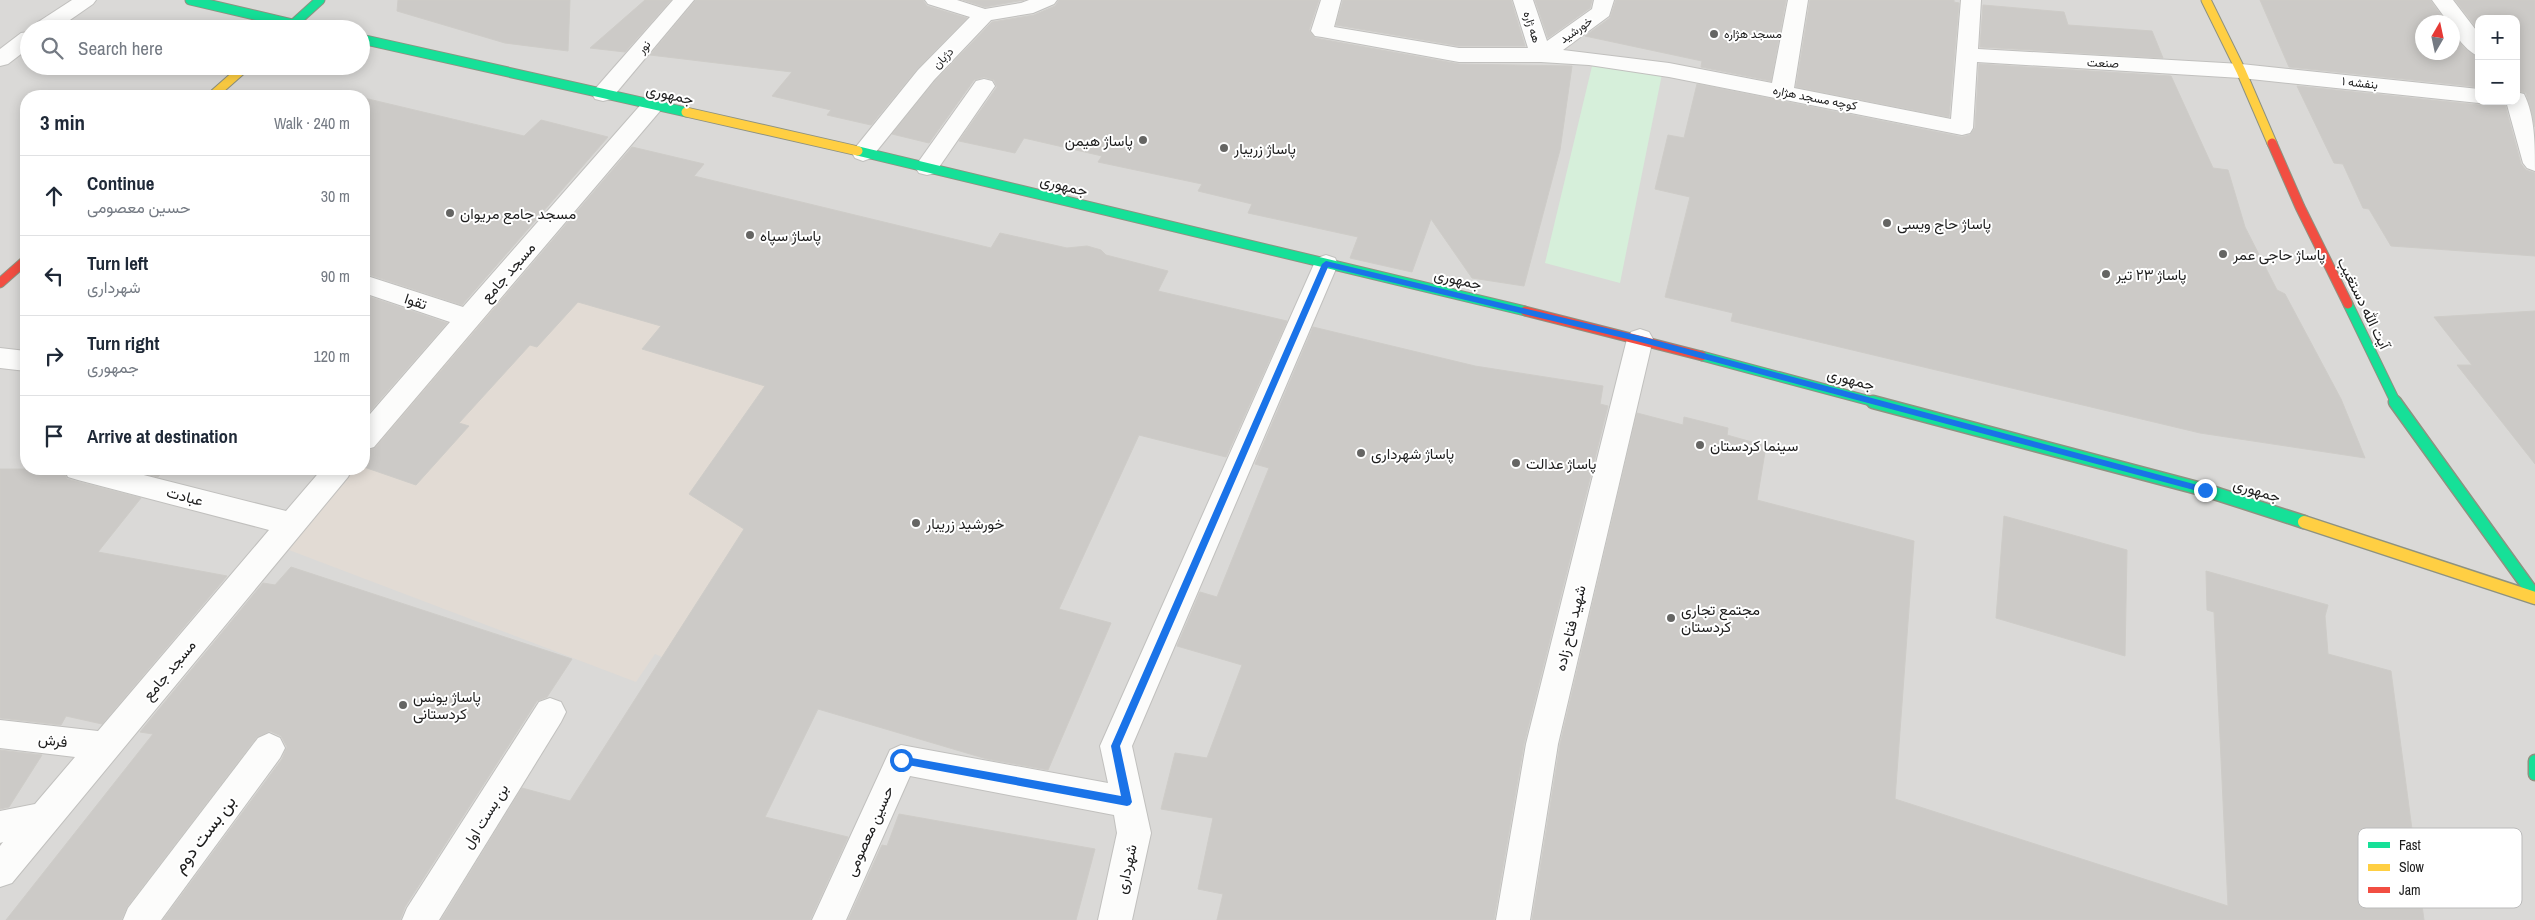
<!DOCTYPE html>
<html lang="en">
<head>
<meta charset="utf-8">
<style>
	:root { --surface:#fff; --page:#f2f2f3; --text:#1f2937; --muted:#747a83; --line:#e0e1e3 }
	body { margin:0; font-family:"Archivo Narrow",Vazirmatn,sans-serif; background:var(--page); color:var(--text) }
	.controls { position:absolute; right:15px; top:15px; display:grid; overflow:hidden; border-radius:10px; box-shadow:0 2px 12px #0003 }
	.controls button { width:45px; height:45px; display:grid; place-items:center; padding:0; border:0; border-bottom:1px solid var(--line); background:var(--surface); color:var(--text); font:25px sans-serif }
	.compass { position:absolute; left:2415px; top:15px; width:45px; height:45px; border-radius:50%; background:var(--surface); box-shadow:0 2px 12px #0003; rotate:9deg }
	.stop { position:absolute; width:15px; height:15px; margin:-11px; border:4px solid #1a73e8; border-radius:50%; background:#fff }
	.stop.end { background:#1a73e8; border-color:#fff; box-shadow:0 1px 5px #0008 }
	.list { margin:0; padding:0; list-style:none }
	h2 { display:flex; justify-content:space-between; align-items:center; height:65px; margin:0; padding:0 20px; font-size:21px }
	h2 small { font-size:16px; font-weight:400; color:var(--muted) }
	.list li { display:grid; grid-template-columns:32px 1fr auto; gap:15px; align-items:center; box-sizing:border-box; height:80px; padding:0 20px; border-top:1px solid var(--line) }
	.list b { display:block; font-size:19px; white-space:nowrap }
	.list p { margin:0; font-size:16px; white-space:nowrap; color:var(--muted) }
	.list em { font-size:16px; font-style:normal; color:var(--muted) }
	.icon { flex:none; width:28px; height:28px; fill:none; stroke:currentColor; stroke-width:2; stroke-linecap:round; stroke-linejoin:round }
	.map { position:relative; flex:none; width:2535px; height:920px; overflow:hidden }
	.search { position:absolute; background:var(--surface); box-shadow:0 2px 12px #0003; left:20px; top:20px; width:350px; height:55px; display:flex; align-items:center; gap:12px; box-sizing:border-box; padding:0 18px; border-radius:28px; color:var(--muted); font-size:19px }
	.panel { position:absolute; background:var(--surface); box-shadow:0 2px 12px #0003; left:20px; top:90px; width:350px; height:385px; border-radius:20px }
	.map>svg:first-child { display:block }
	.residential { fill:#dad9d7; fill-rule:evenodd }
	.military { fill:#e2dbd4 }
	.park { fill:#d6efda }
	.building { fill:#cccac7; stroke:#ceccc8 }
	.lines { fill:none; stroke-linecap:round; stroke-linejoin:round }
	.street-casing { stroke:#c1c0be; stroke-width:2 }
	.fast-far1-casing { stroke:#8e9280; stroke-width:11 }
	.fast-casing { stroke:#8e9280; stroke-width:15 }
	.slow-far1-casing { stroke:#8e9280; stroke-width:11 }
	.slow-casing { stroke:#8e9280; stroke-width:15 }
	.jam-casing { stroke:#8e9280; stroke-width:11 }
	.street { fill:#fcfcfb; fill-rule:evenodd }
	.fast-far1 { stroke:#16e098; stroke-width:9 }
	.fast { stroke:#16e098; stroke-width:12 }
	.slow-far1 { stroke:#ffcf43; stroke-width:9 }
	.slow { stroke:#ffcf43; stroke-width:12 }
	.jam { stroke:#f24e42; stroke-width:9 }
	.route { fill:#1a73e8 }
	.poi-dot { fill:#656563; stroke:#fff; stroke-width:2 }
	.labels { text-anchor:middle; dominant-baseline:central; stroke-width:4; stroke-linejoin:round; paint-order:stroke }
	.far-street-label { font-size:12px; fill:#1d1d1d; stroke:#fff }
	.far-poi-label { font-size:12px; fill:#1d1d1d; stroke:#fff; text-anchor:start }
	.street-label { font-size:15px; fill:#1d1d1d; stroke:#fff }
	.poi-label { font-size:15px; fill:#1d1d1d; stroke:#fff; text-anchor:start }
	.near-street-label { font-size:18px; fill:#1d1d1d; stroke:#fff }
	.key { fill:#fff; stroke:#bbb; stroke-width:1 }
	.key-label { font-size:14px; fill:#1d1d1d }
</style>
</head>
<body>
<div class="map">
<svg width="2535" height="920" viewBox="0 0 2535 920">
	<rect width="100%" height="100%" fill="#ebeae6"/>
	<!-- residential -->
	<path class="residential" d="M0 0H2535V920H0ZM2479 19H2516V101H2479ZM2422 22H2452V52H2422ZM29 29H361V66H29ZM26 96H364V469H26Z"/>
	<!-- military -->
	<path class="military" d="M558 241 919 331 708 677 655 654 636 682 289 550 352 469H364V453L421 378Z"/>
	<!-- park -->
	<path class="park" d="M1593 62 1662 74 1620 283 1545 263Z"/>
	<!-- building -->
	<g class="building">
		<path d="M398 0H570L568 51 505 43 397 11Z"/>
		<path d="M645 0H671L625 52 590 48Z"/>
		<path d="M696 0H923L927 6 967 18 917 69 871 125 827 115 831 110 772 96 792 72 650 55Z"/>
		<path d="M963 0H1024L985 7Z"/>
		<path d="M1059 0H1319L1309 30 1315 38 1459 64 1572 66 1560 150 1524 286 1472 278 1431 219 1412 272 1350 258 1358 237 1248 213 1252 204 1198 191 1202 184 1098 162 1102 156 1024 138 1015 153 959 141 997 87 994 80 984 77 974 80 929 143 892 134 935 81 992 22 1034 15 1055 6Z"/>
		<path d="M1343 0H1511L1525 46H1459L1336 25Z"/>
		<path d="M1535 0H1592L1590 8 1548 38Z"/>
		<path d="M1616 0H1786L1771 81 1701 67 1702 61 1585 36 1610 18Z"/>
		<path d="M1810 0H1954V2L1959 3 1949 117 1796 87Z"/>
		<path d="M2260 0H2430L2446 22H2422V52H2452V32L2464 48 2479 58V87L2289 67Z"/>
		<path d="M2455 0H2535V127L2526 93 2516 90V19H2479V31Z"/>
		<path d="M1983 5 2064 12 2068 25 2152 31 2163 58 1980 47Z"/>
		<path d="M1979 64 2171 76 2213 168 2228 170 2245 227 2277 290 2285 294 2341 399 2365 458 2200 433 1731 321 1733 313 1665 297 1690 197 1655 189 1668 135 1684 138 1697 84 1962 137 1970 135 1975 128Z"/>
		<path d="M2297 86 2479 105 2488 101H2504L2521 164 2526 170 2535 173V256L2391 246 2369 209 2363 208 2343 164 2334 163Z"/>
		<path d="M364 98 524 136 541 120 608 137 462 305 364 273Z"/>
		<path d="M632 147 704 164 694 176 991 248 1000 233 1067 248 1087 246 1101 250 1106 255 1168 271 1158 291 1287 321 1226 457 1139 435 1059 609 1111 623 1048 770 987 759 818 709 765 817 848 837 810 920H441L522 788 570 801 744 529 689 494 765 386 642 349 661 326 578 302 537 347 530 345 459 423 469 426 416 485 364 467V452L375 448Z"/>
		<path d="M364 295 447 323 364 418Z"/>
		<path d="M2535 311V464L2457 365H2472L2434 317Z"/>
		<path d="M1313 327 1475 366 1603 386 1600 404 1608 406 1524 744 1494 920H1217L1223 894 1198 889 1213 818 1161 809 1175 753 1207 758 1242 665 1177 646 1200 592 1217 597 1269 468 1255 464Z"/>
		<path d="M1637 413 1683 425 1684 417 1728 428 1727 435 1766 446 1757 500 1914 541 1895 799 2228 906 2214 612 2207 610 2206 571 2328 605 2325 616 2328 654 2391 671 2424 920H1532L1560 744Z"/>
		<path d="M0 469H62L67 479 141 498 98 552 227 576 102 724 66 716 61 725 0 718Z"/>
		<path d="M127 469H165L158 477Z"/>
		<path d="M2004 516 2127 550 2125 656 1996 618Z"/>
		<path d="M291 567 572 659 547 697 537 701 405 907 400 920H163L282 759 287 747 281 736 270 731 257 737 127 907 121 920H6L153 734 140 732 263 583 275 585Z"/>
		<path d="M0 750 42 755 9 807 0 809Z"/>
		<path d="M899 814 1095 849 1076 920H848L882 845 887 846Z"/>
	</g>
	<g class="lines">
		<defs>
			<g id="street">
				<path d="M72 0H96L93 4 57 29H32L35 24Z"/>
				<path d="M673 0H694L611 99 603 101 595 99 592 94 595 89Z"/>
				<path d="M925 0H957L985 9 1021 3 1029 0H1057L1054 4 1033 13 991 20 934 80 871 158 863 161 855 158 852 153 855 148 918 70 970 17 928 4Z"/>
				<path d="M1321 0H1341L1334 27 1459 48H1528L1513 0H1533L1547 41 1592 9 1594 0H1614L1609 16 1563 50 1669 63 1772 83 1788 0H1808L1794 88 1951 119 1961 0H1981L1978 49 2241 64 2479 89V101H2486L2479 103 2241 78 1977 62 1973 128 1970 133 1962 135 1669 77 1589 65 1541 62H1459L1322 37 1315 36 1311 31Z"/>
				<path d="M2432 0H2453L2479 34V56C2468 53 2452 34 2452 22H2448Z"/>
				<path d="M29 32V48L8 64 0 66V49L21 33Z"/>
				<path d="M984 79 992 81 995 86 935 173 927 175 919 173 915 167 919 161 976 81Z"/>
				<path d="M2516 92 2524 94C2535 116 2535 145 2535 171L2527 168 2523 163 2506 101H2516Z"/>
				<path d="M652 99 660 101 663 106 660 111 374 447 364 450V421L450 322 364 293V275L463 307 644 101Z"/>
				<path d="M1326 255 1335 258 1338 264 1132 746 1151 833 1132 920H1098L1117 833 1114 815 910 776 846 920H812L890 750 901 745 1108 783 1100 746 1314 264 1317 258Z"/>
				<path d="M1640 329 1649 332 1653 339 1558 744 1530 920H1496L1526 744 1627 339 1631 332Z"/>
				<path d="M0 348 26 351V371L0 368Z"/>
				<path d="M64 469H120L286 511 322 469H352L348 477 12 883 0 887V846L3 842 0 843V811L35 804 75 757 0 748V720L98 731 269 530 78 480 68 477Z"/>
				<path d="M550 698 561 702 566 712 561 722 439 920H402L407 908 539 702Z"/>
				<path d="M269 733 280 738 285 748 280 758 161 920H123L128 908 258 738Z"/>
			</g>
			<g id="fast-far1">
				<path d="M190 0 314 29"/>
				<path d="M288 29 320 0"/>
				<path d="M361 39 686 112"/>
				<path d="M858 151 1525 311"/>
				<path d="M2348 304 2396 403"/>
				<path d="M1702 356 1878 403"/>
			</g>
			<g id="fast">
				<path d="M1873 402 2205 490 2304 522"/>
				<path d="M2395 402 2535 596"/>
				<path d="M2535 761V774"/>
			</g>
			<g id="slow-far1">
				<path d="M2206 0 2241 71 2272 143"/>
				<path d="M212 96 246 66"/>
				<path d="M686 112 858 151"/>
			</g>
			<path id="slow" d="M2304 522 2535 598"/>
			<g id="jam">
				<path d="M2272 143 2300 207 2348 304"/>
				<path d="M0 283 26 260"/>
				<path d="M1525 311 1702 356"/>
			</g>
		</defs>
		<!-- street casing -->
		<use href="#street" class="street-casing"/>
		<!-- fast-far1 casing -->
		<use href="#fast-far1" class="fast-far1-casing"/>
		<!-- fast casing -->
		<use href="#fast" class="fast-casing"/>
		<!-- slow-far1 casing -->
		<use href="#slow-far1" class="slow-far1-casing"/>
		<!-- slow casing -->
		<use href="#slow" class="slow-casing"/>
		<!-- jam casing -->
		<use href="#jam" class="jam-casing"/>
		<!-- street -->
		<use href="#street" class="street"/>
		<!-- fast-far1 -->
		<use href="#fast-far1" class="fast-far1"/>
		<!-- fast -->
		<use href="#fast" class="fast"/>
		<!-- slow-far1 -->
		<use href="#slow-far1" class="slow-far1"/>
		<!-- slow -->
		<use href="#slow" class="slow"/>
		<!-- jam -->
		<use href="#jam" class="jam"/>
	</g>
	<!-- route -->
	<path class="route" d="M1326 261 1640 336 2205 487 2209 490 2205 493 1640 342 1328 267 1120 746 1132 802 1130 805 1127 806 897 763V757L901 756 1121 796 1111 746 1322 264Z"/>
	<!-- markers -->
	<g class="poi-dot">
		<circle cx="1714" cy="34" r="5"/>
		<circle cx="1143" cy="140" r="5"/>
		<circle cx="1224" cy="148" r="5"/>
		<circle cx="450" cy="213" r="5"/>
		<circle cx="1887" cy="223" r="5"/>
		<circle cx="750" cy="235" r="5"/>
		<circle cx="2223" cy="254" r="5"/>
		<circle cx="2106" cy="274" r="5"/>
		<circle cx="1700" cy="445" r="5"/>
		<circle cx="1361" cy="453" r="5"/>
		<circle cx="1516" cy="463" r="5"/>
		<circle cx="916" cy="523" r="5"/>
		<circle cx="1671" cy="618" r="5"/>
		<circle cx="403" cy="705" r="5"/>
	</g>
	<g class="labels">
		<!-- far-street labels -->
		<g class="far-street-label">
			<text transform="translate(1532 27) rotate(72)">هه ژاره</text>
			<text transform="translate(1576 30) rotate(-35)">خورشید</text>
			<text transform="translate(644 47) rotate(-49)">نور</text>
			<text transform="translate(943 58) rotate(-46)">دژبان</text>
			<text transform="translate(2103 63) rotate(3)">صنعت</text>
			<text transform="translate(2360 83) rotate(6)">بنفشه ۱</text>
			<text transform="translate(1815 98) rotate(11)">کوچه مسجد هژاره</text>
		</g>
		<!-- far-poi labels -->
		<g class="far-poi-label">
			<text x="1724" y="34">مسجد هژاره</text>
		</g>
		<!-- street labels -->
		<g class="street-label">
			<text transform="translate(670 94) rotate(13)">جمهوری</text>
			<text transform="translate(1064 185) rotate(14)">جمهوری</text>
			<text transform="translate(508 272) rotate(-49)">مسجد جامع</text>
			<text transform="translate(1458 279) rotate(13)">جمهوری</text>
			<text transform="translate(416 301) rotate(18)">تقوا</text>
			<text transform="translate(2364 303) rotate(64)">آیت الله دستغیب</text>
			<text transform="translate(1851 379) rotate(15)">جمهوری</text>
			<text transform="translate(2257 490) rotate(17)">جمهوری</text>
			<text transform="translate(185 496) rotate(15)">عبادت</text>
			<text transform="translate(1570 628) rotate(-76)">شهید فتاح زاده</text>
			<text transform="translate(169 670) rotate(-50)">مسجد جامع</text>
			<text transform="translate(53 740) rotate(7)">فرش</text>
			<text transform="translate(485 816) rotate(-58)">بن بست اول</text>
			<text transform="translate(869 831) rotate(-66)">حسین معصومی</text>
			<text transform="translate(1126 869) rotate(-77)">شهرداری</text>
		</g>
		<!-- poi labels -->
		<g class="poi-label">
			<text x="1133" y="140" text-anchor="end">پاساژ هیمن</text>
			<text x="1234" y="148">پاساژ زریبار</text>
			<text x="460" y="213">مسجد جامع مریوان</text>
			<text x="1897" y="223">پاساژ حاج ویسی</text>
			<text x="760" y="235">پاساژ سپاه</text>
			<text x="2233" y="254">پاساژ حاجی عمر</text>
			<text x="2116" y="274">پاساژ ۲۳ تیر</text>
			<text x="1710" y="445">سینما کردستان</text>
			<text x="1371" y="453">پاساژ شهرداری</text>
			<text x="1526" y="463">پاساژ عدالت</text>
			<text x="926" y="523">خورشید زریبار</text>
			<text x="1681" y="609">مجتمع تجاری<tspan x="1681" dy="17">کردستان</tspan></text>
			<text x="413" y="696">پاساژ یونس<tspan x="413" dy="17">کردستانی</tspan></text>
		</g>
		<!-- near-street labels -->
		<g class="near-street-label">
			<text transform="translate(204 834) rotate(-53)">بن بست دوم</text>
		</g>
	</g>
	<!-- legend -->
	<rect x="2358" y="828" width="164" height="80" rx="8" class="key"/>
	<rect x="2368" y="842" width="22" height="6" fill="#16e098"/>
	<rect x="2368" y="864" width="22" height="7" fill="#ffcf43"/>
	<rect x="2368" y="887" width="22" height="6" fill="#f24e42"/>
	<g class="key-label">
		<text x="2399" y="850">Fast</text>
		<text x="2399" y="872">Slow</text>
		<text x="2399" y="895">Jam</text>
	</g>
</svg>
<div class="controls">
<button>+</button>
<button>−</button>
</div>
<svg class="compass" viewBox="-18 -18 36 36"><path d="M0-13l5 13h-10z" fill="#e53935"/><path d="M0 13l5-13h-10z" fill="#747a83"/></svg>
<div class="stop" style="left:901px;top:760px"></div>
<div class="stop end" style="left:2205px;top:490px"></div>
<div class="search"><svg class="icon" aria-label="search" viewBox="0 0 24 24"><circle cx="10" cy="10" r="6"/><path d="M15 15l6 6"/></svg>Search here</div>
<section class="panel">
<h2>3 min<small>Walk · 240 m</small></h2>
<ul class="list">
<li><svg class="icon" aria-label="ahead" viewBox="0 0 24 24"><path d="M12 20V5M6 11l6-6 6 6"/></svg><div><b>Continue</b><p>حسین معصومی</p></div><em>30 m</em></li>
<li><svg class="icon" aria-label="left" viewBox="0 0 24 24"><path d="M17 20v-9H6M10 6l-5 5 5 5"/></svg><div><b>Turn left</b><p>شهرداری</p></div><em>90 m</em></li>
<li><svg class="icon" aria-label="right" viewBox="0 0 24 24"><path d="M7 20v-9h11M14 6l5 5-5 5"/></svg><div><b>Turn right</b><p>جمهوری</p></div><em>120 m</em></li>
<li><svg class="icon" aria-label="arrive" viewBox="0 0 24 24"><path d="M6 21V4h12l-3 4 3 4H6"/></svg><div><b>Arrive at destination</b></div></li>
</ul>
</section>
</div>
</body>
</html>
